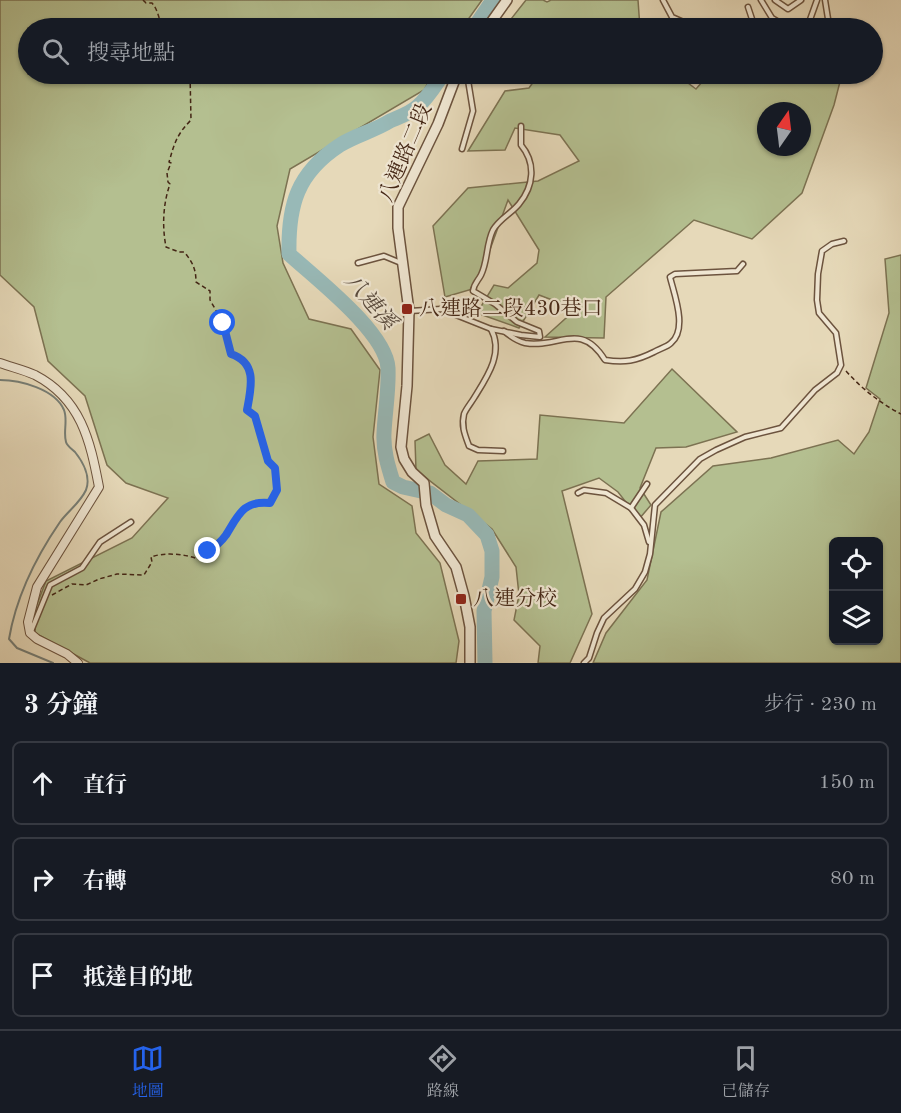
<!DOCTYPE html>
<html lang="zh-TW">
<head>
<meta charset="utf-8">
<style>
	:root { --surface:#171b24; --page:#242831; --text:#f1f3f6; --muted:#9ea1a6; --line:#363941; --accent:#2563eb }
	body { margin:0; font-family:"Old Standard TT","Noto Serif TC",serif; background:var(--page); color:var(--text) }
	.controls { position:absolute; right:18px; bottom:18px; display:grid; overflow:hidden; border-radius:9px; box-shadow:0 2px 4px #0004 }
	.controls button { width:54px; height:54px; display:grid; place-items:center; padding:0; border:0; border-bottom:2px solid var(--line); background:var(--surface); color:var(--text); font:30px sans-serif }
	.compass { position:absolute; left:757px; top:102px; width:54px; height:54px; border-radius:50%; background:var(--surface); box-shadow:0 2px 4px #0004; rotate:14deg }
	.stop { position:absolute; width:18px; height:18px; margin:-14px; border:4px solid #2563eb; border-radius:50%; background:#fff }
	.stop.end { background:#2563eb; border-color:#fff; box-shadow:0 2px 6px #0008 }
	.list { margin:0; padding:0; list-style:none }
	h2 { display:flex; justify-content:space-between; align-items:center; height:78px; margin:0; padding:0 24px; font-size:26px }
	h2 small { font-size:20px; font-weight:400; color:var(--muted) }
	.list li { display:grid; grid-template-columns:39px 1fr auto; gap:18px; align-items:center; box-sizing:border-box; height:84px; margin:0 12px 12px; padding:0 12px; border:2px solid var(--line); border-radius:9px }
	.list b { display:block; font-size:22px; white-space:nowrap }
	.list em { font-size:20px; font-style:normal; color:var(--muted) }
	.icon { flex:none; width:33px; height:33px; fill:none; stroke:currentColor; stroke-width:2; stroke-linecap:round; stroke-linejoin:round }
	.map { position:relative; flex:none; width:901px; height:663px; overflow:hidden }
	.search { position:absolute; background:var(--surface); box-shadow:0 2px 4px #0004; left:18px; right:18px; top:18px; height:66px; display:flex; align-items:center; gap:15px; box-sizing:border-box; padding:0 21px; border-radius:33px; color:var(--muted); font-size:22px }
	.sheet { height:366px; background:var(--surface) }
	nav { display:flex; justify-content:space-around; align-items:center; box-sizing:border-box; height:84px; border-top:2px solid var(--line); background:var(--surface); font-size:16px; color:var(--muted) }
	nav a { display:grid; justify-items:center; gap:3px }
	nav .on { color:var(--accent) }
	.map>svg:first-child { display:block }
	.green { fill:#b4bf90; stroke:#7c7252; stroke-width:1.5; fill-rule:evenodd }
	.lines { fill:none; stroke-linecap:round; stroke-linejoin:round }
	.stream { stroke:#767e76; stroke-width:2 }
	.river { stroke:#98b9b7; stroke-width:15 }
	.service-casing { stroke:#6c533e; stroke-width:7 }
	.minor-casing { stroke:#6c533e; stroke-width:10 }
	.tertiary-casing { stroke:#6c533e; stroke-width:12 }
	.path { stroke:#442615; stroke-width:1.5; stroke-dasharray:4.5 3; stroke-linecap:butt }
	.service { stroke:#efe6d2; stroke-width:4 }
	.minor { stroke:#efe6d2; stroke-width:8 }
	.tertiary { stroke:#efe6d2; stroke-width:9 }
	.route { stroke:#2563eb; stroke-width:8 }
	.poi-dot { fill:#8f2418; stroke:#efe6d2; stroke-width:2 }
	.labels { text-anchor:middle; dominant-baseline:central; stroke-width:4.5; stroke-linejoin:round; paint-order:stroke }
	.street-label { font-size:21px; fill:#442615; stroke:#efe6d2 }
	.poi-label { font-size:21px; fill:#442615; stroke:#efe6d2; text-anchor:start }
	.water-label { font-size:22px; font-style:italic; fill:#594b3e; stroke:#efe6d2 }
</style>
</head>
<body>
<div class="map">
<svg width="901" height="663" viewBox="0 0 901 663">
	<rect width="100%" height="100%" fill="#e6d9b9"/>
	<filter id="stains"><feTurbulence type="fractalNoise" baseFrequency=".00333" numOctaves="4"/><feColorMatrix values="0 0 0 0 .2 0 0 0 0 .09 0 0 0 0 .02 0 0 0 .5 -.17"/></filter>
	<radialGradient id="worn" r=".72"><stop offset=".6" stop-color="#630" stop-opacity="0"/><stop offset="1" stop-color="#630" stop-opacity=".3"/></radialGradient>
	<!-- green -->
	<g class="green">
		<path d="M0 0H482L462 28H28V74H433L424 90 290 169 277 226 283 263 309 319 351 329 380 370 373 437 379 484 412 506 416 533 440 563 459 641 456 663H90L35 633 36 607 46 581 132 538 168 498 126 483 107 465 85 396 48 361 34 307 0 275Z"/>
		<path d="M526 0H543L547 2 551 0H638L640 28H504Z"/>
		<path d="M539 74H676L696 89 709 74H842L834 105 802 193 752 239 694 220 606 297 604 338 545 337 576 309 539 295 519 328 477 313 494 285 508 288 537 263 539 250 508 200 476 288 445 297 433 226 468 188 538 181 579 161 560 135 515 128 505 150 468 151 505 91 529 88ZM766 111H802V147H766Z"/>
		<path d="M901 255V663H593L606 633 647 580 661 512 713 466 771 458 838 440 854 454 869 432 880 399 866 388 889 313 885 259ZM834 542H878V640H834Z"/>
		<path d="M672 369 737 432 686 447 656 448 640 488 651 505 639 519 618 492 599 478 562 491 592 614 570 663H538L540 646 514 620 519 595 516 567 492 529 416 470 415 441 429 434 445 465 466 484 478 461 537 459 540 415 624 423Z"/>
	</g>
	<g class="lines">
		<!-- stream -->
		<path class="stream" d="M0 380C20 380 55 389 64 410 68 420 63 432 66 442 67 446 72 449 75 452 83 462 91 477 86 490 80 503 68 511 60 522 36 557 16 597 9 639L17 648 53 663"/>
		<!-- river -->
		<g class="river">
			<path d="M474 28 493 0"/>
			<path d="M443 74C436 84 428 98 418 106 411 113 399 117 390 121 374 131 356 135 340 145 297 173 288 205 289 254 315 278 386 332 388 368 389 390 385 411 384 433 383 450 388 466 393 482L403 487 430 493 446 505 468 515 487 535 492 551V577L484 611 485 663"/>
		</g>
		<defs>
			<g id="service">
				<path d="M663 0 672 17 697 28"/>
				<path d="M761 0 772 18 789 28"/>
				<path d="M775 0 788 9 801 0"/>
				<path d="M825 0 829 25 839 28"/>
				<path d="M748 7 755 28"/>
				<path d="M788 28 797 27 807 28 817 0"/>
				<path d="M872 46 875 52"/>
				<path d="M462 149 473 111 467 74"/>
				<path d="M358 263 384 256 401 263"/>
				<path d="M410 311 441 309 491 329C504 353 487 377 474 398 471 403 466 409 464 414 461 426 465 435 469 446L478 450 503 451"/>
				<path d="M491 329 521 335 540 337 539 331 517 322 495 304 473 291C474 283 478 281 481 275 488 261 486 244 493 230 499 219 512 213 519 204 534 186 536 163 521 145V126"/>
				<path d="M504 331C510 336 517 341 525 343 559 349 580 320 605 360 625 363 636 361 654 352 659 349 667 347 671 343 688 329 674 294 670 277L675 274 737 271 743 264"/>
				<path d="M578 493 584 490 606 493 631 508 644 525 649 542"/>
				<path d="M631 508 647 484"/>
				<path d="M32 629 50 585 82 568 100 542 131 522"/>
				<path d="M584 663 589 658 597 633 604 618 635 589 645 572 650 554 655 505 700 459 716 450 745 437 781 428 815 390 837 373 841 365 836 333 819 313 817 300 818 274 822 251 832 244 844 241"/>
			</g>
			<path id="minor" d="M0 363C11 367 24 370 35 375 81 399 90 440 99 487L37 587 28 622 30 633 37 639 67 654 78 663"/>
			<g id="tertiary">
				<path d="M487 28 507 0"/>
				<path d="M457 74 438 124 398 207V228L409 311 407 386 401 447 404 459 412 472 424 483 426 505 435 536 456 567 464 596 470 627V663"/>
			</g>
		</defs>
		<!-- service casing -->
		<use href="#service" class="service-casing"/>
		<!-- minor casing -->
		<use href="#minor" class="minor-casing"/>
		<!-- tertiary casing -->
		<use href="#tertiary" class="tertiary-casing"/>
		<!-- path -->
		<g class="path">
			<path d="M143 0 146 3H152C159 11 158 20 164 28"/>
			<path d="M846 371C862 389 880 403 901 414"/>
			<path d="M52 595 72 584 86 585 99 579 117 574 144 575 152 562 151 557C164 552 186 554 198 559 205 553 214 548 221 541 237 523 238 500 270 503L277 490 275 468 268 461 255 416 247 410C251 388 258 363 231 354L225 326 210 300V291L196 282C196 270 193 262 184 252H179L166 247C162 226 163 204 170 184L168 182 167 173 171 163 169 162C174 145 176 135 191 120L190 74"/>
		</g>
		<!-- service -->
		<use href="#service" class="service"/>
		<!-- minor -->
		<use href="#minor" class="minor"/>
		<!-- tertiary -->
		<use href="#tertiary" class="tertiary"/>
	</g>
	<g class="lines">
		<!-- route -->
		<path class="route" d="M208 551C215 547 221 542 226 535 238 516 243 500 270 503L277 490 275 468 268 461 255 416 247 410C251 388 258 363 231 354L223 323"/>
	</g>
	<!-- markers -->
	<g class="poi-dot">
		<rect x="401" y="303" width="12" height="12" rx="3"/>
		<rect x="455" y="593" width="12" height="12" rx="3"/>
	</g>
	<g class="labels">
		<!-- street labels -->
		<g class="street-label">
			<text transform="translate(406 153) rotate(-67)">八連路二段</text>
		</g>
		<!-- poi labels -->
		<g class="poi-label">
			<text x="419" y="309">八連路二段430巷口</text>
			<text x="473" y="599">八連分校</text>
		</g>
		<!-- water labels -->
		<g class="water-label">
			<text transform="translate(370 302) rotate(49)">八連溪</text>
		</g>
	</g>
	<rect width="100%" height="100%" filter="url(#stains)"/>
	<rect width="100%" height="100%" fill="url(#worn)"/>
</svg>
<div class="controls">
<button><svg class="icon" aria-label="locate" viewBox="0 0 24 24"><circle cx="12" cy="12" r="6"/><path d="M12 2v4M12 18v4M2 12h4M18 12h4"/></svg></button>
<button><svg class="icon" aria-label="layers" viewBox="0 0 24 24"><path d="M12 4l9 5-9 5-9-5zM3 14l9 5 9-5"/></svg></button>
</div>
<svg class="compass" viewBox="-18 -18 36 36"><path d="M0-13l5 13h-10z" fill="#e53935"/><path d="M0 13l5-13h-10z" fill="#9ea1a6"/></svg>
<div class="stop" style="left:223px;top:323px"></div>
<div class="stop end" style="left:208px;top:551px"></div>
<div class="search"><svg class="icon" aria-label="search" viewBox="0 0 24 24"><circle cx="10" cy="10" r="6"/><path d="M15 15l6 6"/></svg>搜尋地點</div>
</div>
<section class="sheet">
<h2>3 分鐘<small>步行 · 230 m</small></h2>
<ul class="list">
<li><svg class="icon" aria-label="ahead" viewBox="0 0 24 24"><path d="M12 20V5M6 11l6-6 6 6"/></svg><div><b>直行</b></div><em>150 m</em></li>
<li><svg class="icon" aria-label="right" viewBox="0 0 24 24"><path d="M7 20v-9h11M14 6l5 5-5 5"/></svg><div><b>右轉</b></div><em>80 m</em></li>
<li><svg class="icon" aria-label="arrive" viewBox="0 0 24 24"><path d="M6 21V4h12l-3 4 3 4H6"/></svg><div><b>抵達目的地</b></div></li>
</ul>
</section>
<nav>
<a class="on"><svg class="icon" aria-label="map" viewBox="0 0 24 24"><path d="M3 6l6-2 6 2 6-2v14l-6 2-6-2-6 2zM9 4v14M15 6v14"/></svg>地圖</a>
<a><svg class="icon" aria-label="directions" viewBox="0 0 24 24"><path d="M12 3l9 9-9 9-9-9zM9 14v-3h6M13 9l2 2-2 2"/></svg>路線</a>
<a><svg class="icon" aria-label="saved" viewBox="0 0 24 24"><path d="M7 4h10v16l-5-4-5 4z"/></svg>已儲存</a>
</nav>
</body>
</html>
